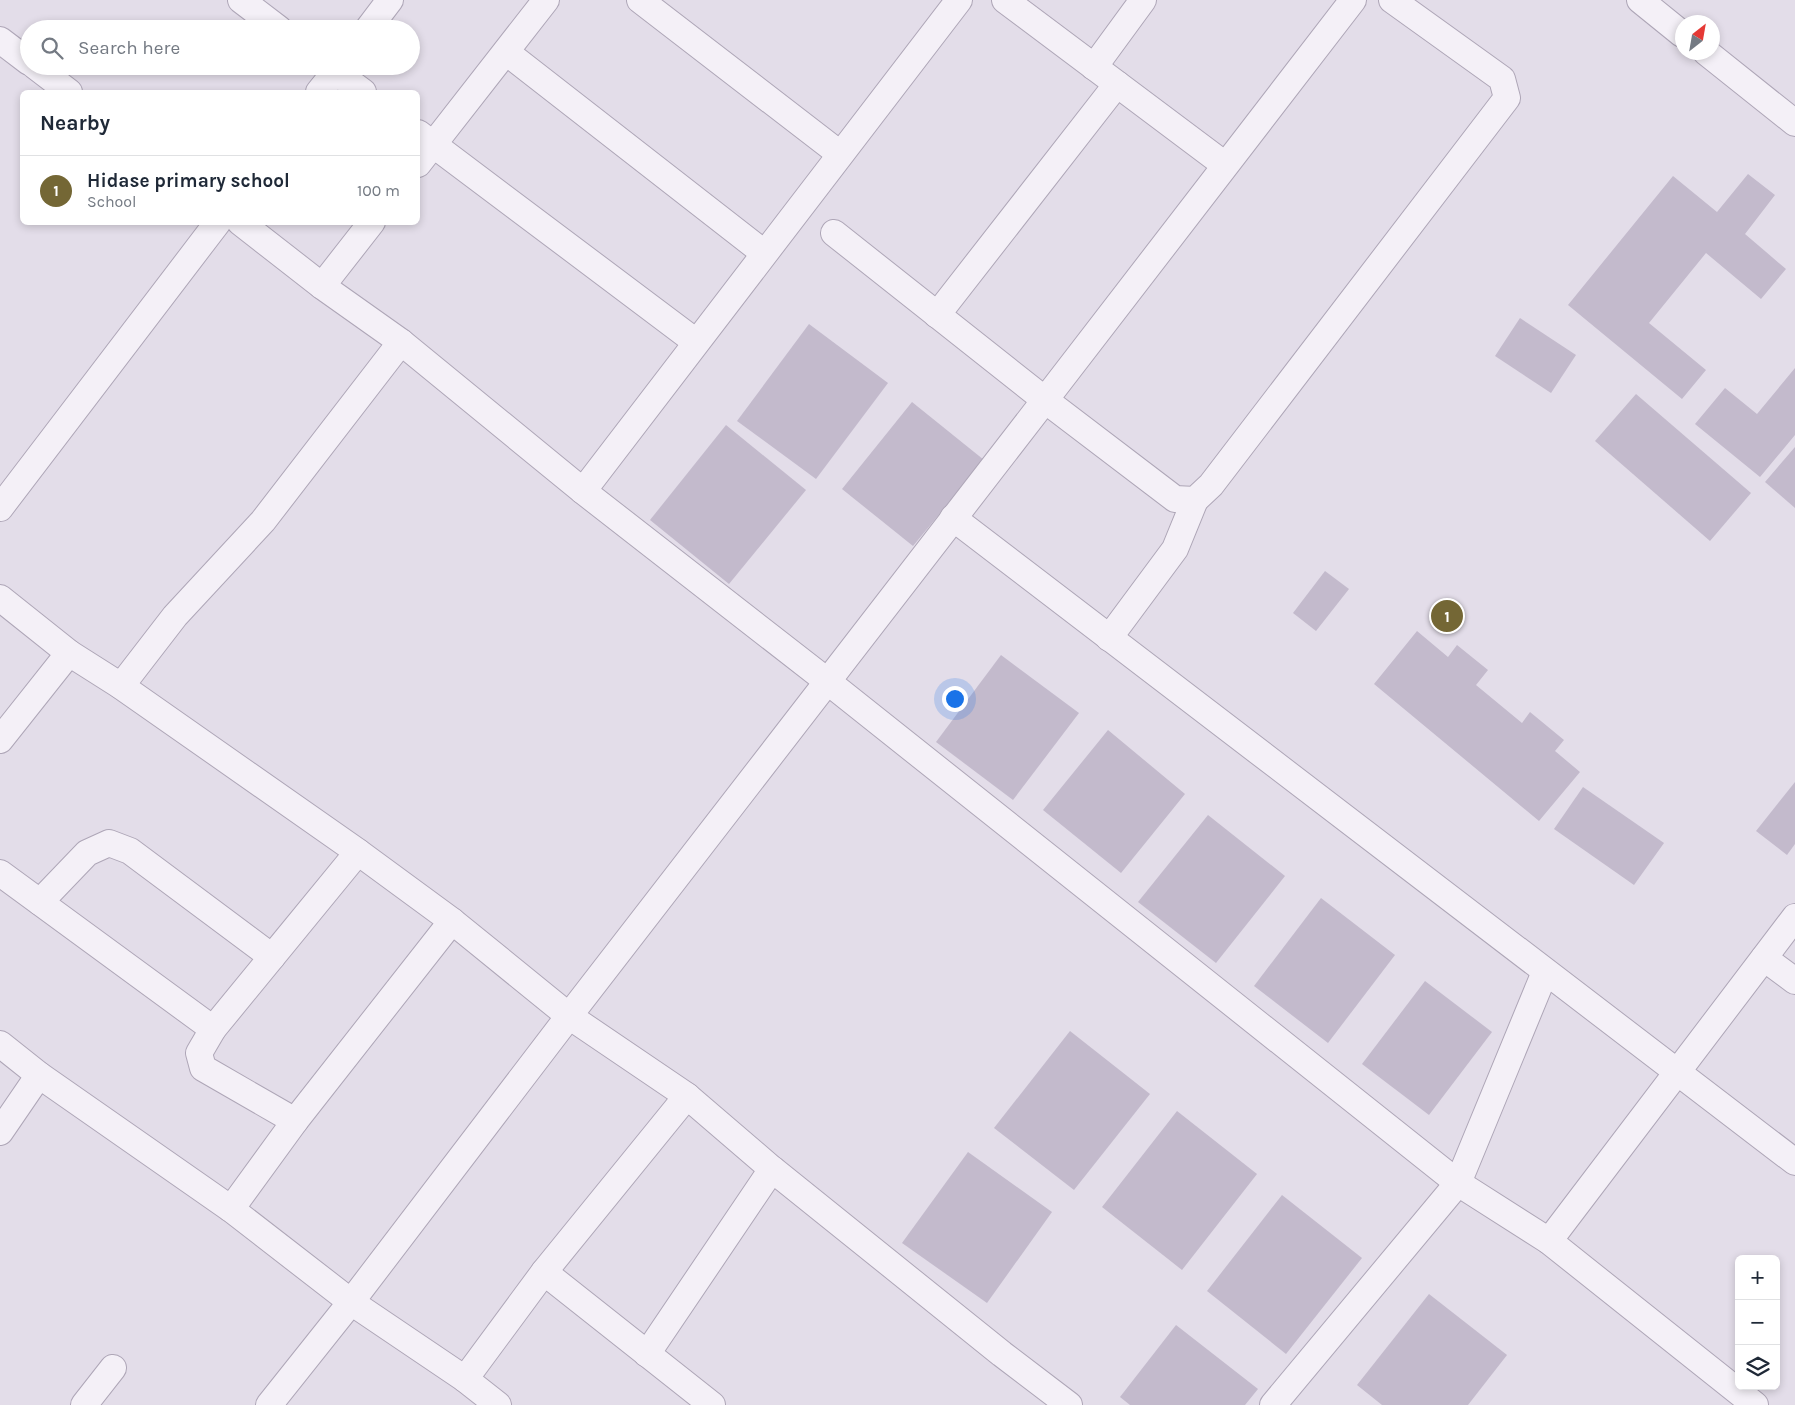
<!DOCTYPE html>
<html lang="en">
<head>
<meta charset="utf-8">
<style>
	:root { --surface:#fff; --page:#f2f2f3; --text:#1f2937; --muted:#747a83; --line:#e0e1e3; --accent:#746735 }
	body { margin:0; font-family:Karla,sans-serif; background:var(--page); color:var(--text) }
	.controls { position:absolute; right:15px; bottom:15px; display:grid; overflow:hidden; border-radius:8px; box-shadow:0 2px 8px #0003 }
	.controls button { width:45px; height:45px; display:grid; place-items:center; padding:0; border:0; border-bottom:1px solid var(--line); background:var(--surface); color:var(--text); font:25px sans-serif }
	.compass { position:absolute; left:1675px; top:15px; width:45px; height:45px; border-radius:50%; background:var(--surface); box-shadow:0 2px 8px #0003; rotate:31deg }
	.you { position:absolute; left:954px; top:698px; width:18px; height:18px; margin:-12px; border:4px solid #fff; border-radius:50%; background:#1a73e8; box-shadow:0 0 0 8px #1a73e833 }
	.badge { display:grid; place-items:center; width:32px; height:32px; border-radius:50%; background:var(--accent); color:#fff; font-size:16px; font-weight:700 }
	.pin { position:absolute; translate:-50% -50%; border:2px solid #fff; box-shadow:0 1px 5px #0006 }
	.list { margin:0; padding:0; list-style:none }
	h2 { display:flex; justify-content:space-between; align-items:center; height:65px; margin:0; padding:0 20px; font-size:21px }
	h2 small { font-size:16px; font-weight:400; color:var(--muted) }
	.list li { display:grid; grid-template-columns:32px 1fr auto; gap:15px; align-items:center; box-sizing:border-box; height:70px; padding:0 20px; border-top:1px solid var(--line) }
	.list b { display:block; font-size:19px; white-space:nowrap }
	.list p { margin:0; font-size:16px; white-space:nowrap; color:var(--muted) }
	.list em { font-size:16px; font-style:normal; color:var(--muted) }
	.icon { flex:none; width:28px; height:28px; fill:none; stroke:currentColor; stroke-width:2; stroke-linecap:round; stroke-linejoin:round }
	.map { position:relative; flex:none; width:1795px; height:1405px; overflow:hidden }
	.search { position:absolute; background:var(--surface); box-shadow:0 2px 8px #0003; left:20px; top:20px; width:400px; height:55px; display:flex; align-items:center; gap:12px; box-sizing:border-box; padding:0 18px; border-radius:28px; color:var(--muted); font-size:19px }
	.panel { position:absolute; background:var(--surface); box-shadow:0 2px 8px #0003; left:20px; top:90px; width:400px; height:135px; border-radius:8px }
	.map>svg:first-child { display:block }
	.building { fill:#c3bacc }
	.lines { fill:none; stroke-linecap:round; stroke-linejoin:round }
	.street-casing { stroke:#aea6b7; stroke-width:28 }
	.street { stroke:#f4f0f7; stroke-width:26 }
</style>
</head>
<body>
<div class="map">
<svg width="1795" height="1405" viewBox="0 0 1795 1405">
	<rect width="100%" height="100%" fill="#e3dde9"/>
	<!-- building -->
	<g class="building">
		<path d="M1748 174 1775 195 1745 234 1786 269 1761 299 1706 253 1649 323 1706 370 1682 399 1568 305 1673 176 1717 212Z"/>
		<path d="M1520 318 1576 355 1551 393 1495 356Z"/>
		<path d="M809 324 888 383 816 479 737 421Z"/>
		<path d="M1795 368V435L1760 477 1695 424 1725 388 1757 414Z"/>
		<path d="M1636 394 1751 493 1710 541 1595 441Z"/>
		<path d="M912 402 984 460 913 546 842 489Z"/>
		<path d="M726 425 806 490 729 584 650 520Z"/>
		<path d="M1795 447V508L1765 482Z"/>
		<path d="M1325 571 1349 589 1316 631 1293 613Z"/>
		<path d="M1417 631 1448 657 1457 645 1488 670 1476 685 1522 723 1530 712 1564 740 1555 751 1580 772 1539 821 1374 684Z"/>
		<path d="M1001 655 1079 713 1013 800 936 742Z"/>
		<path d="M1108 730 1185 794 1121 873 1043 810Z"/>
		<path d="M1795 782V844L1787 855 1756 831Z"/>
		<path d="M1583 787 1664 843 1634 885 1554 829Z"/>
		<path d="M1208 815 1285 876 1216 963 1138 902Z"/>
		<path d="M1321 898 1395 955 1328 1043 1254 986Z"/>
		<path d="M1425 981 1492 1032 1429 1115 1362 1064Z"/>
		<path d="M1070 1031 1150 1094 1074 1190 994 1128Z"/>
		<path d="M1177 1111 1257 1174 1182 1270 1102 1207Z"/>
		<path d="M968 1152 1052 1212 987 1303 902 1243Z"/>
		<path d="M1282 1195 1362 1258 1286 1354 1207 1291Z"/>
		<path d="M1429 1294 1507 1355 1468 1405H1382L1357 1385Z"/>
		<path d="M1176 1325 1258 1389 1245 1405H1130L1120 1397Z"/>
	</g>
	<g class="lines">
		<defs>
			<g id="street">
				<path d="M241 0 279 29"/>
				<path d="M640 0 840 154"/>
				<path d="M1005 0 1225 165"/>
				<path d="M1640 0 1682 34"/>
				<path d="M368 29 390 0"/>
				<path d="M0 40 29 62"/>
				<path d="M506 52 764 253"/>
				<path d="M1706 52 1795 123"/>
				<path d="M35 66 69 92"/>
				<path d="M328 66 363 92"/>
				<path d="M1094 67 1143 0"/>
				<path d="M319 92 340 66"/>
				<path d="M418 133 696 342"/>
				<path d="M418 164 546 0"/>
				<path d="M240 222 322 286 401 342 583 491 827 681 1458 1183 1549 1241 1755 1405"/>
				<path d="M834 233 1045 400 1175 499 1195 500 1211 485 1507 98 1502 79 1392 0"/>
				<path d="M322 286 372 222"/>
				<path d="M937 315 1117 84"/>
				<path d="M583 491 959 0"/>
				<path d="M0 508 218 222"/>
				<path d="M953 518 1795 1162"/>
				<path d="M0 598 69 653 121 686 358 852 452 921 569 1016 687 1096 772 1169 1002 1354 1069 1405"/>
				<path d="M1109 638 1175 549 1195 500"/>
				<path d="M121 686 175 616 263 521 401 342"/>
				<path d="M0 740 69 653"/>
				<path d="M0 873 213 1029"/>
				<path d="M40 902 87 853 109 843 130 851 272 957"/>
				<path d="M1764 958 1795 981"/>
				<path d="M0 1044 39 1075 231 1209 351 1302 465 1379 498 1405"/>
				<path d="M295 1121 203 1068 199 1053 213 1029 358 852"/>
				<path d="M0 1132 39 1075"/>
				<path d="M231 1209 295 1121 452 921"/>
				<path d="M1549 1241 1795 917"/>
				<path d="M544 1272 712 1405"/>
				<path d="M647 1354 772 1169"/>
				<path d="M465 1379 544 1272 687 1096"/>
				<path d="M84 1405 113 1368"/>
				<path d="M269 1405 351 1302 569 1016 1045 400 1353 0"/>
				<path d="M1273 1405 1458 1183 1545 972"/>
			</g>
		</defs>
		<!-- street casing -->
		<use href="#street" class="street-casing"/>
		<!-- street -->
		<use href="#street" class="street"/>
	</g>
</svg>
<div class="controls">
<button>+</button>
<button>−</button>
<button><svg class="icon" aria-label="layers" viewBox="0 0 24 24"><path d="M12 4l9 5-9 5-9-5zM3 14l9 5 9-5"/></svg></button>
</div>
<svg class="compass" viewBox="-18 -18 36 36"><path d="M0-13l5 13h-10z" fill="#e53935"/><path d="M0 13l5-13h-10z" fill="#747a83"/></svg>
<div class="you"></div>
<div class="pin badge" style="left:1447px;top:616px">1</div>
<div class="search"><svg class="icon" aria-label="search" viewBox="0 0 24 24"><circle cx="10" cy="10" r="6"/><path d="M15 15l6 6"/></svg>Search here</div>
<section class="panel">
<h2>Nearby<small></small></h2>
<ul class="list">
<li><span class="badge">1</span><div><b>Hidase primary school</b><p>School</p></div><em>100 m</em></li>
</ul>
</section>
</div>
</body>
</html>
